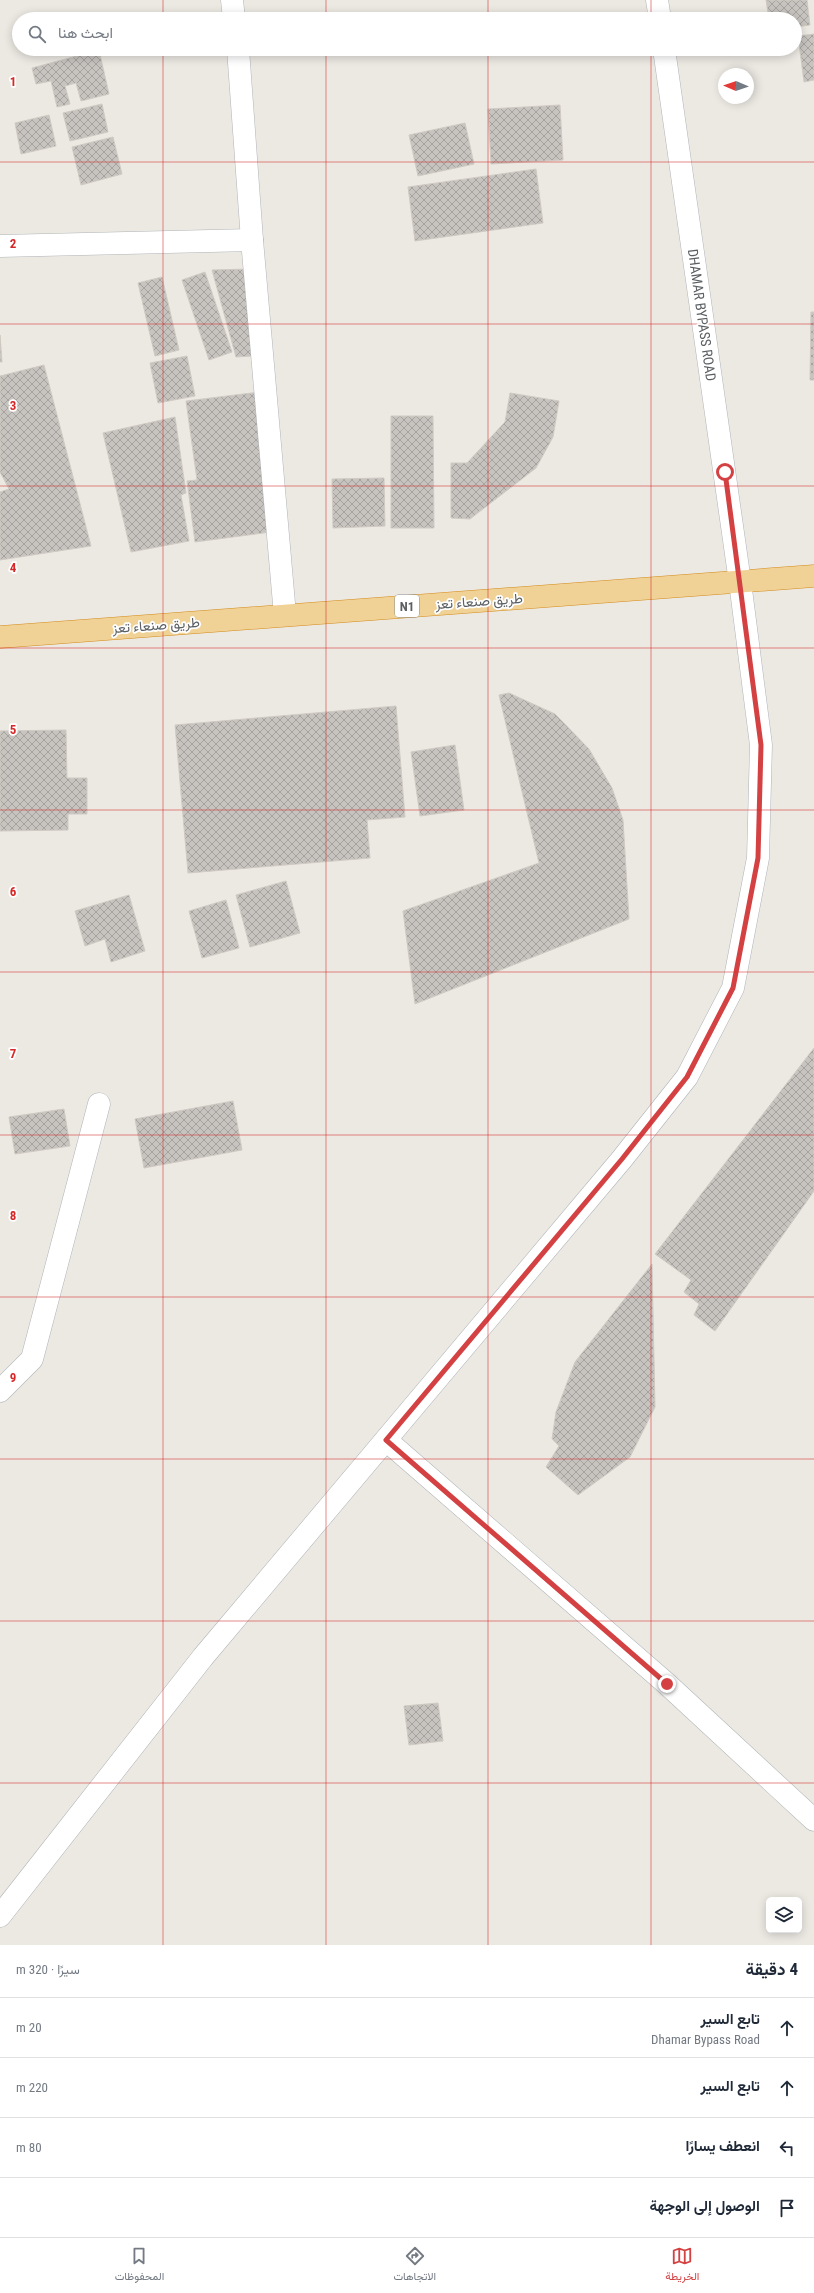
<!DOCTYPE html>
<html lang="ar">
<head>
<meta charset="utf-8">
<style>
	:root { --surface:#fff; --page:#f6f6f7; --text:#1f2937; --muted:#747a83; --line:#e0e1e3; --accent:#d44143 }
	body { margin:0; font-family:"Roboto Condensed",Vazirmatn,sans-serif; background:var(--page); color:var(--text); direction:rtl }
	.controls { position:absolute; right:12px; bottom:12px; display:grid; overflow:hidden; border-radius:6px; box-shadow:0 2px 10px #0003 }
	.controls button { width:36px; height:36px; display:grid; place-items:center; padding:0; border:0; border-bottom:1px solid var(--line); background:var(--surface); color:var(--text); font:20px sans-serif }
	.compass { position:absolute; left:718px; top:68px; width:36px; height:36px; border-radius:50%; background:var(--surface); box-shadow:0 2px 10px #0003; rotate:272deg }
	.stop { position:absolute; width:12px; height:12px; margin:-9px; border:3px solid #d44143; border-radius:50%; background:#fff }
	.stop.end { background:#d44143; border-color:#fff; box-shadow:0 1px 4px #0008 }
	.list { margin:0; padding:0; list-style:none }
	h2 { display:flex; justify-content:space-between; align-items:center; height:52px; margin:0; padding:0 16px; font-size:17px }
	h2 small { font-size:13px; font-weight:400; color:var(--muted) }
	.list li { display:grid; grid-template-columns:26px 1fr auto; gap:12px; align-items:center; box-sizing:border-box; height:60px; padding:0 16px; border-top:1px solid var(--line) }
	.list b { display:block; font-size:15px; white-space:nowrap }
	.list p { margin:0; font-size:13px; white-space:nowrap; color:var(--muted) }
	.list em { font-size:13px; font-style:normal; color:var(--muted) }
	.icon { flex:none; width:22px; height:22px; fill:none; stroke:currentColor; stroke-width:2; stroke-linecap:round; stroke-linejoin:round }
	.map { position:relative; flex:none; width:814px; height:1945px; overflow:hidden; direction:ltr }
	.search { position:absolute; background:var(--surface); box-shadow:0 2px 10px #0003; left:12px; right:12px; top:12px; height:44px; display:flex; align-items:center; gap:10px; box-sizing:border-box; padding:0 14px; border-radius:22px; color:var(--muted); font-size:15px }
	.sheet { height:292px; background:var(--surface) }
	nav { display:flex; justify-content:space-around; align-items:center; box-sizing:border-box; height:56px; border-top:1px solid var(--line); background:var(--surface); font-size:11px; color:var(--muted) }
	nav a { display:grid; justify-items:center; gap:2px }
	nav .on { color:var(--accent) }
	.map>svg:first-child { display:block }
	.building { fill:url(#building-cross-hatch); stroke:#d0cac2 }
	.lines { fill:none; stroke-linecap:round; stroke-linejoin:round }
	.street-casing { stroke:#b0b4b7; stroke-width:23 }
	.secondary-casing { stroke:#b0b3b7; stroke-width:23 }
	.highway-casing { stroke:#d48b1b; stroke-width:23 }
	.street { stroke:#fff; stroke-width:22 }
	.secondary { stroke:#fff; stroke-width:22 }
	.highway { stroke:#f0d196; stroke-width:22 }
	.route { stroke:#d44143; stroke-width:5 }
	.grid { fill:none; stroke:#d62828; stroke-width:1; stroke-opacity:0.55 }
	.labels { text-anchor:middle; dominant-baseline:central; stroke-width:3.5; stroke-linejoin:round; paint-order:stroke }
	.shield { fill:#fff; stroke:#8c8f91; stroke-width:1 }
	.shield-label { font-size:13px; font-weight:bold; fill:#5b5f62 }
	.street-label { font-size:14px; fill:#5b5f62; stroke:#fff }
	.grid-label { font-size:13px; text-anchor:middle; font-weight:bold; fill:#d62828; stroke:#fff; stroke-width:3.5; stroke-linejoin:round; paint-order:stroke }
</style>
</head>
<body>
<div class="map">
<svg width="814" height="1945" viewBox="0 0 814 1945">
	<defs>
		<pattern id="building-cross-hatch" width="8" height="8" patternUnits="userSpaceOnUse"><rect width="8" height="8" fill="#c7c4c0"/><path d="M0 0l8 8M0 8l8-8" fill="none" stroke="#a5a29f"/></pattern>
	</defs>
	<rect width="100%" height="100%" fill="#ece9e3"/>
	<!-- building -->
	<g class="building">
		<path d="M766 0H807L810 25 795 27V19H769Z"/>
		<path d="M814 34V80L804 82 798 36Z"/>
		<path d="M99 50 109 94 81 101 76 83 65 86 70 104 57 107 51 81 36 84 32 68Z"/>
		<path d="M102 104 108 132 70 141 63 113Z"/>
		<path d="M560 105 563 160 491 164 488 109Z"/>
		<path d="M49 115 56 146 21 154 15 123Z"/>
		<path d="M465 123 474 164 418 176 409 135Z"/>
		<path d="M113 137 122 174 81 185 72 147Z"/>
		<path d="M536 169 543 223 415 241 408 187Z"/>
		<path d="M249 269 270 355 236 357 212 270Z"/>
		<path d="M205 272 232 352 209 360 182 280Z"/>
		<path d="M162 277 179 350 155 356 138 283Z"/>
		<path d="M811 312H814V380H810Z"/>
		<path d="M0 335 2 362H0Z"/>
		<path d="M187 356 195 396 158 403 150 363Z"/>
		<path d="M44 365 91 546 0 560V492L9 489 0 472V376Z"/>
		<path d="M268 391 286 530 195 542 187 481 197 480 186 401Z"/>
		<path d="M510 393 559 401 553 437 536 468 470 519 451 518V463H467L505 422Z"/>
		<path d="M391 416H433L434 528H391Z"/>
		<path d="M175 417 186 493 181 495 189 541 131 552 103 433Z"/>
		<path d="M384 478 385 526 333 528 332 479Z"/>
		<path d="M509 693 555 714 589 749 612 788 623 820 629 919 415 1004 403 911 539 863 499 695Z"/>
		<path d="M396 706 405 817 367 820 370 858 188 873 175 725Z"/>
		<path d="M66 730 67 778H87V814H68V830L0 831V731Z"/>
		<path d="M455 745 464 810 420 816 411 752Z"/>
		<path d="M286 881 300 933 250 947 236 895Z"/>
		<path d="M129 895 145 951 111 962 105 939 85 946 75 911Z"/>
		<path d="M226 900 239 948 202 958 189 911Z"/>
		<path d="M814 1048V1191L715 1331 694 1315 699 1304 684 1292 691 1280 655 1254Z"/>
		<path d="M233 1101 242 1150 144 1168 135 1119Z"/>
		<path d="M64 1109 70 1146 15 1154 9 1117Z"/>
		<path d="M652 1264 655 1407 630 1457 578 1495 546 1467 559 1446 552 1439 556 1412 575 1362Z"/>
		<path d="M438 1703 443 1741 409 1745 404 1706Z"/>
	</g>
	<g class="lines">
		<defs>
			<g id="street">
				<path d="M232 0 234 19"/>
				<path d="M238 49 252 240 285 615"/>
				<path d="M0 246 252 240"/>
				<path d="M0 1391 32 1359 99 1104"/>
				<path d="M386 1440 667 1684 814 1820"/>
			</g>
			<g id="secondary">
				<path d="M657 0 660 19"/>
				<path d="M0 1916 203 1657 622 1159 687 1077 733 988 758 858 761 745 740 582 664 49"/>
			</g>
			<path id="highway" d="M0 637 814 576"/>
		</defs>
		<!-- street casing -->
		<use href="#street" class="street-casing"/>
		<!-- secondary casing -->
		<use href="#secondary" class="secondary-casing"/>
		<!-- highway casing -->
		<use href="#highway" class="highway-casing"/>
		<!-- street -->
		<use href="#street" class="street"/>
		<!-- secondary -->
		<use href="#secondary" class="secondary"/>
		<!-- highway -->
		<use href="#highway" class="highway"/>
	</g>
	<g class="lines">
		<!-- route -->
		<path class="route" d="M667 1684 386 1440 622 1159 687 1077 733 988 758 858 761 745 725 472"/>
	</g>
	<!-- grid -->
	<path class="grid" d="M163 0V19M326 0V19M488 0V19M651 0V19M163 49V1945M326 49V1945M488 49V1945M651 49V1945M0 162H814M0 324H814M0 486H814M0 648H814M0 810H814M0 972H814M0 1135H814M0 1297H814M0 1459H814M0 1621H814M0 1783H814"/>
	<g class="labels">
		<!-- shield labels -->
		<rect class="shield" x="395" y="595" width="24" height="22" rx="3"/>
		<g class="shield-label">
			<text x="407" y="606">N1</text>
		</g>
		<!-- street labels -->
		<g class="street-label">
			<text transform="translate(702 315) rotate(82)">DHAMAR BYPASS ROAD</text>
			<text transform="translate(479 601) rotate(-4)">طريق صنعاء تعز</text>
			<text transform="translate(156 625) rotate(-4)">طريق صنعاء تعز</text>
		</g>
	</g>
	<g class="grid-label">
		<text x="13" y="86">1</text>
		<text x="13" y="248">2</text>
		<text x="13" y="410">3</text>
		<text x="13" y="572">4</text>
		<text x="13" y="734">5</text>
		<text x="13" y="896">6</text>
		<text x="13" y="1058">7</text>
		<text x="13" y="1220">8</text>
		<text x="13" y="1382">9</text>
	</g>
</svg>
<div class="controls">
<button><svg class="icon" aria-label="layers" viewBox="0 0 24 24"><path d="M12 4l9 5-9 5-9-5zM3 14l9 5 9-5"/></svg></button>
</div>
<svg class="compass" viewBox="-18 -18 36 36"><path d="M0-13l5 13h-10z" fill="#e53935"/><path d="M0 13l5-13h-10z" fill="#747a83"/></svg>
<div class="stop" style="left:725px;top:472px"></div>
<div class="stop end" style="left:667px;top:1684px"></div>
<div class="search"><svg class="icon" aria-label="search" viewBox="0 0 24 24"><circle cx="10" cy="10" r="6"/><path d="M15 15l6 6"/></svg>ابحث هنا</div>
</div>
<section class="sheet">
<h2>4 دقيقة<small>سيرًا · 320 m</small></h2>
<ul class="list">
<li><svg class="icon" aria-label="ahead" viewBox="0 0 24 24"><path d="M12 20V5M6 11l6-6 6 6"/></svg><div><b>تابع السير</b><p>Dhamar Bypass Road</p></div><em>20 m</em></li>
<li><svg class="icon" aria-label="ahead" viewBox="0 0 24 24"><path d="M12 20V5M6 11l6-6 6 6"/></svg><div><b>تابع السير</b></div><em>220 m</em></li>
<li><svg class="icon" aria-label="left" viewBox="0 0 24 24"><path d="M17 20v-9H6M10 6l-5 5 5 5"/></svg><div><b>انعطف يسارًا</b></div><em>80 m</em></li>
<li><svg class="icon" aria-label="arrive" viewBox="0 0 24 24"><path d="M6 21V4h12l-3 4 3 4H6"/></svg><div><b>الوصول إلى الوجهة</b></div></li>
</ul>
</section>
<nav>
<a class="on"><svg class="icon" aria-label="map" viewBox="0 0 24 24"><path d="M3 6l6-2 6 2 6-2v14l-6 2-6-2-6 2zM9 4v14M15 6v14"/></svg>الخريطة</a>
<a><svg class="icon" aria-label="directions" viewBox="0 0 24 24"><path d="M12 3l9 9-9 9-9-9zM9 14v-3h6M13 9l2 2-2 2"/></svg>الاتجاهات</a>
<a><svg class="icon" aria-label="saved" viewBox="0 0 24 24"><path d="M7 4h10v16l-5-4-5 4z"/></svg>المحفوظات</a>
</nav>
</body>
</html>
